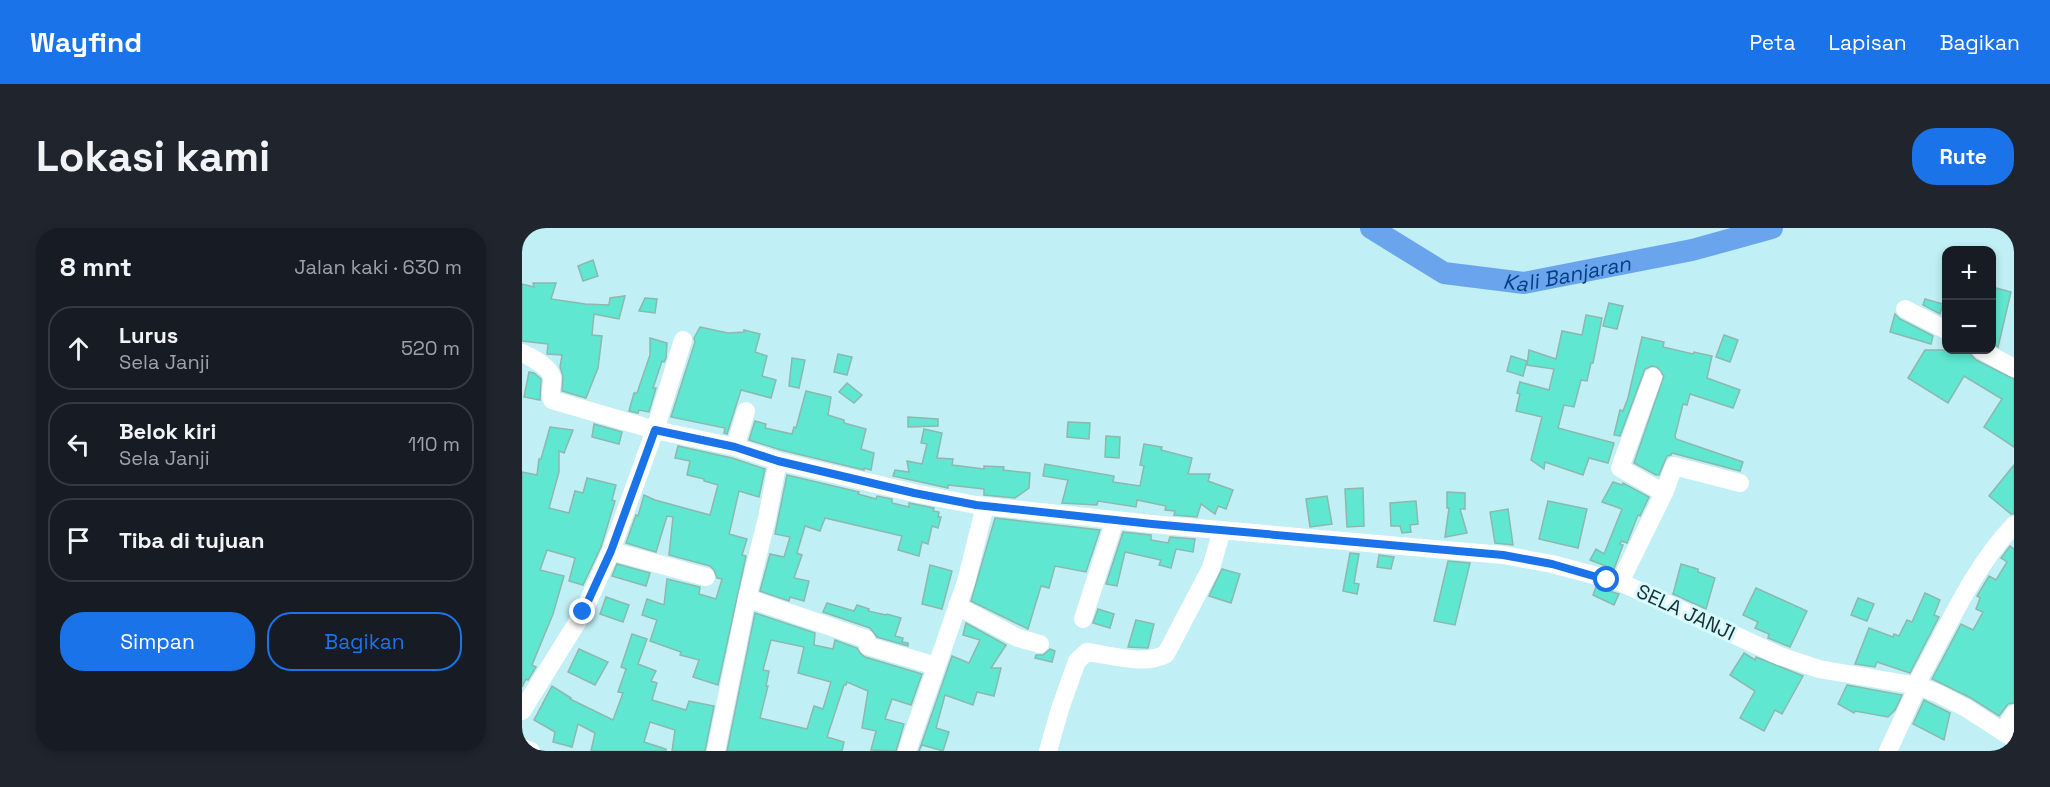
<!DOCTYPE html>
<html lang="id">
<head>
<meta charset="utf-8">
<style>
	:root { --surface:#171b24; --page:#20242c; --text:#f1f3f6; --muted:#9ea1a6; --line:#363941; --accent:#1a73e8 }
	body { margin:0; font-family:"Space Grotesk",sans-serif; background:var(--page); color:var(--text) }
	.controls { position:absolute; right:18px; top:18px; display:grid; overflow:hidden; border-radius:12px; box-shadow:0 3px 9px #0003 }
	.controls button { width:54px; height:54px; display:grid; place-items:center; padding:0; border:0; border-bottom:2px solid var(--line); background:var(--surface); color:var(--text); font:30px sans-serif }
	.stop { position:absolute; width:18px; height:18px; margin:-14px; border:4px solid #1a73e8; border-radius:50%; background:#fff }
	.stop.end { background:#1a73e8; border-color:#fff; box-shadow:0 2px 6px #0008 }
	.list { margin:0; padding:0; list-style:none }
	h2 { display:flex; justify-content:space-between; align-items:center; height:78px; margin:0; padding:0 24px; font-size:26px }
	h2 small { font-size:20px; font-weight:400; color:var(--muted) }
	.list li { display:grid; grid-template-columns:39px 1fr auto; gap:18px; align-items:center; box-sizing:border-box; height:84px; margin:0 12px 12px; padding:0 12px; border:2px solid var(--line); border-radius:24px }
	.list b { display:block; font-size:22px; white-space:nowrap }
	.list p { margin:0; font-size:20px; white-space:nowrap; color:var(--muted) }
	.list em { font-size:20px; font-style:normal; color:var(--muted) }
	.actions { display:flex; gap:12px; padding:18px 24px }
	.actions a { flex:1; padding:14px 0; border:2px solid var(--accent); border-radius:24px; text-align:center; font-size:21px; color:var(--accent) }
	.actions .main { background:var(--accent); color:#fff }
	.icon { flex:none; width:33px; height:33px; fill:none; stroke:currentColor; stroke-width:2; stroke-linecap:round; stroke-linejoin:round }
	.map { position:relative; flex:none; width:1492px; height:523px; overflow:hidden; border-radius:24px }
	header { display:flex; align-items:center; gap:36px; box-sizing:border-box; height:84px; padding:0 30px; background:var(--accent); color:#fff }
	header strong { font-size:28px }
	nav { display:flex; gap:33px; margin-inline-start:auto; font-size:21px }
	.intro { display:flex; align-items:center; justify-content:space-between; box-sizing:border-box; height:144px; padding:0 36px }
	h1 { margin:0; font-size:42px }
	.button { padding:15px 27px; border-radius:24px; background:var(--accent); color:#fff; font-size:21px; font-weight:700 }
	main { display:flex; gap:36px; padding:0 36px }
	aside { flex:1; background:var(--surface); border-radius:24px; box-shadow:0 3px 9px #0003 }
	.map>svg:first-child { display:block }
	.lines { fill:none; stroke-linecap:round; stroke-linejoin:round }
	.river { stroke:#6aa4ed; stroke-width:22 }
	.building { fill:#5fe7d1; stroke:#8cb8ae; stroke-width:1.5; fill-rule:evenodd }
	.minor { stroke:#fff; stroke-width:18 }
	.route { stroke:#1a73e8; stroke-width:8 }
	.labels { text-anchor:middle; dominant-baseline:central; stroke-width:6; stroke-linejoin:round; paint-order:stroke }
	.street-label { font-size:20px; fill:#1c2e30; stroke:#d5faff }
	.water-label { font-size:21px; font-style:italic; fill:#004080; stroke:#d5faff }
</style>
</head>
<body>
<header>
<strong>Wayfind</strong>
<nav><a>Peta</a><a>Lapisan</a><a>Bagikan</a></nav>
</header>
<div class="intro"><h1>Lokasi kami</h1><a class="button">Rute</a></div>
<main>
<aside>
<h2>8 mnt<small>Jalan kaki · 630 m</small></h2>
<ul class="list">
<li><svg class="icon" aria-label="ahead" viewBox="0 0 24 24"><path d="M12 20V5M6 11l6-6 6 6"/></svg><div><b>Lurus</b><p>Sela Janji</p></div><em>520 m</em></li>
<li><svg class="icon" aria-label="left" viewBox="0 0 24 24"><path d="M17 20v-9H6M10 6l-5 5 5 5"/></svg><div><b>Belok kiri</b><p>Sela Janji</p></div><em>110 m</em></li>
<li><svg class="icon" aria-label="arrive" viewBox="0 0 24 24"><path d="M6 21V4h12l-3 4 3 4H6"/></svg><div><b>Tiba di tujuan</b></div></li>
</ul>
<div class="actions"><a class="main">Simpan</a><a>Bagikan</a></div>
</aside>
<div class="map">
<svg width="1492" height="523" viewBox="0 0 1492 523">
	<rect width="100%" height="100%" fill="#c0eff5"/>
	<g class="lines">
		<!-- river -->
		<path class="river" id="s1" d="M849 0 922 45 1002 55 1170 22 1250 0"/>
	</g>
	<!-- building -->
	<g class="building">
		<path d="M71 32 76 48 61 53 56 38Z"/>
		<path d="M11 55H34L29 71 63 76 87 77 88 70 103 68 97 91 72 86 70 107 80 108 76 140 64 170 40 163 41 148 38 139 40 127 25 126 26 116 0 113V56L12 59Z"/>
		<path d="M1474 60 1489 64 1476 119 1470 115V81Z"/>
		<path d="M123 70 135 71 133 85 117 83Z"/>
		<path d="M1403 71 1421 76 1418 86 1401 77Z"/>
		<path d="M1087 75 1101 78 1095 101 1081 98Z"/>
		<path d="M1373 86 1378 91 1411 108 1409 116 1368 104Z"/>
		<path d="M1064 87 1080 90 1071 135H1069L1065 153 1059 152 1052 179 1042 177 1036 200 1092 215 1086 235 1067 230 1061 247 1023 234 1022 241 1009 232 1020 189 994 183 998 166 995 165 998 154 1027 162 1032 141 1005 137 1007 122 1034 131 1040 103 1060 107Z"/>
		<path d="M178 99 206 105 222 104V102L238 106 233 124 245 128 240 148 254 152 249 170 219 162 205 206 202 205 203 200 149 189 173 114 172 110Z"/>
		<path d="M1202 107 1216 112 1208 134 1194 129Z"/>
		<path d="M1120 109 1142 114 1141 119 1171 126 1172 124 1190 128 1185 150 1218 162 1211 180 1168 166 1165 177 1161 176 1153 208 1154 211 1221 234 1218 243 1150 225 1149 227 1145 228 1137 247H1134L1112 235 1142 148 1135 139 1130 138 1123 141 1098 208 1092 207 1098 182 1101 183 1106 170Z"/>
		<path d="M128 110 145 115 144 130 142 134 140 133 131 160H134L127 184 117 182 116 185 107 183 112 165H115L128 127Z"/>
		<path d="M1403 122H1448L1449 127 1454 132 1492 151V219L1462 199 1480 171 1442 148 1426 175 1386 150Z"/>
		<path d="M316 126 330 129 325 147 312 144Z"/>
		<path d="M989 128 1005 133 1001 148 985 143Z"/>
		<path d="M270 130 283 132 277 160 267 158Z"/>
		<path d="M7 144 12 145 19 151 18 172 2 169Z"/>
		<path d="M325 155 340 167 332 175 317 164Z"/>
		<path d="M284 163 309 169 306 187 322 192V195L344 201 339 221 352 225 349 242 342 240V242L259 222 227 212 233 193 244 196 243 200 270 206 272 199 274 200Z"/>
		<path d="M386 189 416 191V198L386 199Z"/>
		<path d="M546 194 568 195 567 211 545 209Z"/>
		<path d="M72 196 100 204 97 216 70 209Z"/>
		<path d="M28 199 51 202 42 225 37 223V244L27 280 47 285 53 263 61 265 65 250 94 257 90 272 93 273 79 319 61 357 47 353 53 330 25 322 18 342 42 348 31 386 10 437 14 439 6 452 4 451 0 459V244L15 247 17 231H19Z"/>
		<path d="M402 201 420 205 415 230 431 231 430 237 462 241V238L482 239 481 242 508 245 507 260 493 270 462 267V261L426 257V260L371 248 373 242 387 244 385 233 400 236 405 216 399 215Z"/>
		<path d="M584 208 598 209 597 230 583 229Z"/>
		<path d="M622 216 640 219 639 222 670 230 666 246H688L686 253 711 262 704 281 696 278 693 286 679 276 675 289 652 287 653 283 643 282 644 278 615 272 614 279 576 273 575 277 540 275 546 252 521 248 523 236 592 248 591 254 618 258 622 238 618 237Z"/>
		<path d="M156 218 210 230 243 241 237 269 217 263 209 298 207 306 225 311 220 327 224 328 196 457 171 449 177 432 158 427 159 424 128 413 135 392 120 387 125 371 142 377 145 351 178 359 177 366 194 371 200 351 195 350 192 342 188 338 147 327 151 289 145 288 134 324 104 315 114 287 116 288 122 267 133 272 188 287 196 257 182 253V251L165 247 168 233 153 230Z"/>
		<path d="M1492 237V286H1489L1467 268Z"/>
		<path d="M265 247 337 264 336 266 354 271 355 268 370 271V275L387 279V275L412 280 411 283 417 284 416 289H419L416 300 410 298 406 316 400 314 397 328 376 322 380 308 303 290 298 303 283 298 275 325 280 327 272 350 287 353 282 373 268 369 267 373 238 363 248 326 262 329 268 309 253 306Z"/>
		<path d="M1091 254 1100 257 1101 255 1127 269 1118 288 1116 287 1105 315 1099 313 1098 316 1101 317 1092 341 1068 332 1074 321 1082 326 1100 281 1080 274Z"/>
		<path d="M841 260 842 298 825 299 823 261Z"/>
		<path d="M925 264 943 265V281H938L945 305 923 309 927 280H925Z"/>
		<path d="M805 268 810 296 788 299 784 271Z"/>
		<path d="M894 273 896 296 888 297 889 304 880 305 878 298H869L868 275Z"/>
		<path d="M1026 273 1065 281 1056 320 1017 311Z"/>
		<path d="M986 281 991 317 973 315 968 284Z"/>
		<path d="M473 290 578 302 564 344 533 338 527 360 519 358 506 401 449 373Z"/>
		<path d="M601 304 629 307V312L646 315 648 309 673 311 671 324 654 321 649 340 637 337 639 332 603 324 595 358 584 356Z"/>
		<path d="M1488 318 1492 321V475L1486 476 1477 488 1449 470 1410 451 1439 396 1451 402 1461 384 1454 381 1458 370 1455 368 1467 348 1474 352 1485 334 1479 330Z"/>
		<path d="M828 325 837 326 832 355 837 356 835 366 821 363Z"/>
		<path d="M857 327 872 329 869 341 855 339Z"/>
		<path d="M926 333 948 335 933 397 912 393Z"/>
		<path d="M95 336 128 345 124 358 90 348Z"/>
		<path d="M1159 336 1176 341V344L1193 350 1184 381 1151 366Z"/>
		<path d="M408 337 430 343 420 381 400 376Z"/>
		<path d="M700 341 718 346 709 375 687 368Z"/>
		<path d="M1074 359 1097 366 1092 377 1071 367Z"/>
		<path d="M1234 360 1285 383 1268 419 1246 410 1247 406 1233 400 1236 394 1221 387Z"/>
		<path d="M1403 365 1418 372 1412 387 1417 389 1388 445 1355 434 1353 439 1333 436 1347 400 1371 409 1372 406 1377 408 1385 392 1390 394Z"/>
		<path d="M84 369 107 377 101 394 78 386Z"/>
		<path d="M1336 370 1352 376 1345 393 1329 387Z"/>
		<path d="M305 375 332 383 335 377 347 381 346 383 364 387 365 386 379 390 373 408 381 410 380 414 386 415V418L355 409 348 400 301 384Z"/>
		<path d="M576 381 592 386 588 400 571 395Z"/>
		<path d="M233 385 293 405 292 417 311 421 313 412 335 420 338 425 343 429 400 446 389 477 370 471 363 491 382 496 374 523 349 522 354 503 340 500 346 463 325 454 324 457H322L305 509 322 514 320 523H205ZM249 412 282 419 276 445 309 454 301 481 292 478 285 501 238 490 246 458H244L247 443 241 442Z"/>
		<path d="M614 392 632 396 626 420 606 419Z"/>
		<path d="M444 395 484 417 469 440H479L472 468 455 464 451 477 423 467 414 500 427 504 421 523 400 517 397 523 430 428 447 435 458 412 441 407Z"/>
		<path d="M110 406 125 411 116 436 134 443 129 453 135 455 130 472 164 482 167 473 192 478 183 523H150L153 502 128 494 122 514 144 521V523H69L73 505 56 496 50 519 31 514 33 504 12 492 30 458 49 470 48 471 91 492 101 465 96 464 104 441 99 439Z"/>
		<path d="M57 421 86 434 73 457 46 444Z"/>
		<path d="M528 421 533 423 530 434 513 430 514 427H521Z"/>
		<path d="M1222 425 1233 432 1234 429 1281 448 1260 486 1253 482 1242 503 1218 490 1233 463 1208 447Z"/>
		<path d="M1325 457 1380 467 1373 482 1366 489 1333 483 1332 485 1316 476Z"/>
		<path d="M1402 472 1428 485 1422 512 1391 496Z"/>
	</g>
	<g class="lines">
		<!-- minor -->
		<g class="minor">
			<path d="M1383 81 1424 102"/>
			<path d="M1459 122 1492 140"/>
			<path d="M0 125C11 130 32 141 30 153 30 161 27 166 30 172L133 202 161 112"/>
			<path d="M1131 149 1098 240 1142 265"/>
			<path d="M213 219 224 183"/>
			<path d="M89 323 184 349"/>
			<path d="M1098 354 1142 265 1152 238 1218 255"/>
			<path d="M225 370 344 411 346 418 414 438"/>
			<path d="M435 378 496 410 518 416"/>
			<path d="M561 391 593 292"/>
			<path d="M0 483 61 385 89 323 133 202 213 219 256 233 392 265 454 277 630 296 981 327 1030 336 1098 354 1258 428 1297 441 1396 458 1415 465 1444 480 1492 511"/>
			<path d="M1481 504 1492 486"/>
			<path d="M0 520 9 523"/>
			<path d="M194 523 225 370 245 290 256 233"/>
			<path d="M385 523 444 354 463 278"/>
			<path d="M526 523 538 481 555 433 565 424C589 427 622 438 644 426L689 340 700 302"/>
			<path d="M1366 523 1396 458 1398 449C1426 399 1452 338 1492 297"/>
		</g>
	</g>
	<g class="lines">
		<!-- route -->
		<path class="route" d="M61 384 89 323 133 202 213 219 256 233 392 265 454 277 630 296 981 327 1030 336 1085 352"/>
	</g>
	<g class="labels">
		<!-- street labels -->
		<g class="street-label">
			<text transform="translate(1164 384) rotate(25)">SELA JANJI</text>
		</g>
		<!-- water labels -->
		<g class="water-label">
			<text stroke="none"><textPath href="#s1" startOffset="210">Kali Banjaran</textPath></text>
		</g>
	</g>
</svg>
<div class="controls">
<button>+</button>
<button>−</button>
</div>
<div class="stop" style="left:1085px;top:352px"></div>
<div class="stop end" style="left:61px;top:384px"></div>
</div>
</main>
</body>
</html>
